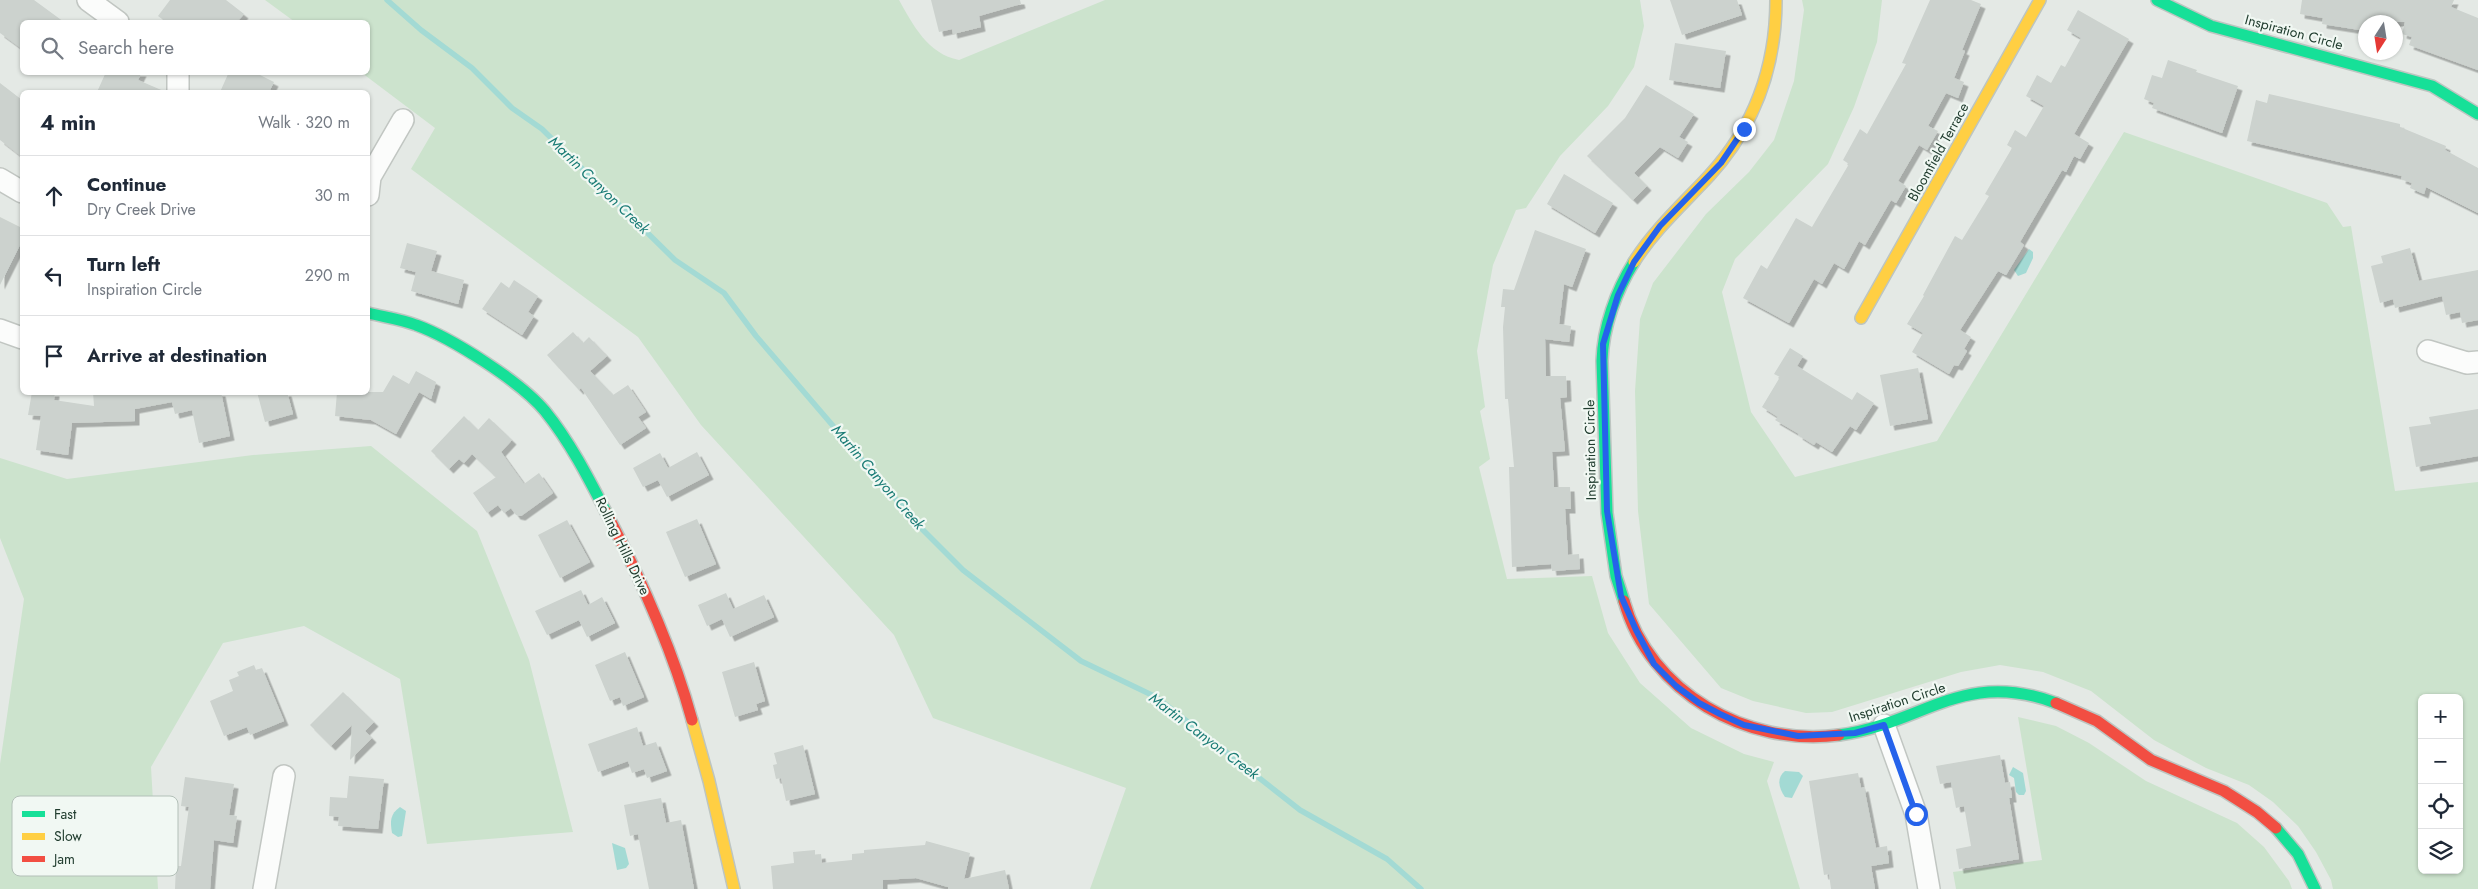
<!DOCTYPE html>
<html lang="en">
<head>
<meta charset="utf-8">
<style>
	:root { --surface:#fff; --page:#f6f6f7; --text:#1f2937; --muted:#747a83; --line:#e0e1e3 }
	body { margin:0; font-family:Jost,sans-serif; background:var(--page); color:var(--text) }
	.controls { position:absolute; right:15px; bottom:15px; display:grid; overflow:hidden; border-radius:8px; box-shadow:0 1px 4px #0004 }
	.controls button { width:45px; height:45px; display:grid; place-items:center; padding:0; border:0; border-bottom:1px solid var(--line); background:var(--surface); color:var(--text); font:25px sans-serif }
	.compass { position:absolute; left:2358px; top:15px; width:45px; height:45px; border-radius:50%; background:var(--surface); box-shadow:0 1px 4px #0004; rotate:192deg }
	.stop { position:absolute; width:15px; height:15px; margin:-11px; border:4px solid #2563eb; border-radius:50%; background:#fff }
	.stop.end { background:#2563eb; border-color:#fff; box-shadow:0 1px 5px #0008 }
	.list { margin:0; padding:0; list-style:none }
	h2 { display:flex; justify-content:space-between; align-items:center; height:65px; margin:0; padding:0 20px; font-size:21px }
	h2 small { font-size:16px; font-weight:400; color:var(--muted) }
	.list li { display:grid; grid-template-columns:32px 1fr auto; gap:15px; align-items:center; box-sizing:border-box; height:80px; padding:0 20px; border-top:1px solid var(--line) }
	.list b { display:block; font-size:19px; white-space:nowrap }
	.list p { margin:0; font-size:16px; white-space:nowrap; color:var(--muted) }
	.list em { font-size:16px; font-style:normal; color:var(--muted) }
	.icon { flex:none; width:28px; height:28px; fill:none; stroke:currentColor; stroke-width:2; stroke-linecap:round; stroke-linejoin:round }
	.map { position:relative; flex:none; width:2478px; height:889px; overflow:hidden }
	.search { position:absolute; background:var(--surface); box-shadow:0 1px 4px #0004; left:20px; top:20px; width:350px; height:55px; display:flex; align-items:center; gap:12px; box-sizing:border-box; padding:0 18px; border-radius:8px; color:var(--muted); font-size:19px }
	.panel { position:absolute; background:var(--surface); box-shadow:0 1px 4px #0004; left:20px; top:90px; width:350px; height:305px; border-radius:8px }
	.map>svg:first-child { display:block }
	.green { fill:#cce3cd; fill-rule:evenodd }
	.water { fill:#a3dad4 }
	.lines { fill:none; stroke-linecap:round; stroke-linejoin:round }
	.stream { stroke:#a3dad4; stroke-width:5.5 }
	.building { fill:#ccd2ce; filter:url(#shadow) }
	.street-casing { stroke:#c1c6c2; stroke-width:24 }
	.fast-casing { stroke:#bdc5c1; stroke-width:14 }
	.slow-casing { stroke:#bdc5c1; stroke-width:14 }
	.jam-casing { stroke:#bdc5c1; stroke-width:14 }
	.street { stroke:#fbfcfb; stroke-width:21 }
	.fast { stroke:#16e098; stroke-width:11 }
	.slow { stroke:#ffcf43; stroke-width:11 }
	.jam { stroke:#f24e42; stroke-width:11 }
	.route { stroke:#2563eb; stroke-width:6 }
	.labels { text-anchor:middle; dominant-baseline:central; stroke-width:4.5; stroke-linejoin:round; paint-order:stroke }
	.street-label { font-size:14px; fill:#213d2f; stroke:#f1f8f3 }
	.water-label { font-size:15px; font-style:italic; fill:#197b75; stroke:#f1f8f3 }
	.key { fill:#f1f8f3; stroke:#b3c0b8; stroke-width:1 }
	.key-label { font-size:14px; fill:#213d2f }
</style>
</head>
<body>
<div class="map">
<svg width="2478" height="889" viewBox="0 0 2478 889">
	<defs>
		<filter id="shadow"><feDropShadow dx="4.5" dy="4.5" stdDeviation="0" flood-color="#0004"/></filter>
	</defs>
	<rect width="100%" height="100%" fill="#e4e9e5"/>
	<!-- green -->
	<g class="green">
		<path d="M265 0H899C913 25 928 54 959 60L1105 0H1640L1644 26 1634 67 1608 106 1560 156 1526 208 1516 210 1493 265 1477 351 1485 407 1480 411 1490 459 1479 467 1507 579 1592 576 1608 633 1640 683 1691 728 1744 754 1774 762 1767 781 1800 889H1090L1126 788 933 718 894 635 701 425 638 337 411 169 435 128 362 73 368 72V22H295Z"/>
		<path d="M1802 0H1882L1877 42 1854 107 1828 164 1735 259 1722 292 1751 412 1795 477 1937 441 2124 132 2327 203 2343 227 2351 226 2395 491 2478 482V889H2333L2331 880 2316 852 2298 826 2273 802 2249 785 2206 768 2154 740 2091 691 2043 672 2000 665 1961 672 1832 712 1806 713 1753 701 1721 688 1649 604 1638 511 1635 391 1640 319 1653 283 1706 214 1749 172 1774 140 1794 81 1804 10ZM2422 698H2459V870H2422Z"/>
		<path d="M371 446 477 531 529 660 573 832 427 844 400 679 304 626 223 643 151 767 158 889H0V764L24 599 0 538V458L67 479 253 455Z"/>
		<path d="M2018 717 2056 726 2089 743 2146 781 2237 823 2264 847 2289 881 2292 889H1956L1953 872 2042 860Z"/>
	</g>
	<!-- water -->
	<g class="water">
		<path d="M2029 249 2033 252V258L2026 273 2018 276 2014 270Z"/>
		<path d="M2013 767 2023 773 2026 791 2024 795H2019L2016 792 2014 778 2009 775Z"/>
		<path d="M1785 771 1799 772 1803 776 1792 798 1785 797C1779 789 1776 778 1785 771Z"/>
		<path d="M400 807 406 811 402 836 398 837 392 833C390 821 390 814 400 807Z"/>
		<path d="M612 843 625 848 629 864 626 868 617 870Z"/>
	</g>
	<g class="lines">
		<!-- stream -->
		<path class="stream" d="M387 0 421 30 472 68 512 108 542 129 675 260 724 293 756 336 918 525 963 570 1081 661 1156 697 1300 810 1387 859 1421 889"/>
	</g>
	<!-- building -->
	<g class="building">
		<path d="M0 0H34L64 22H22V49L0 33Z"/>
		<path d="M170 0H226L244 14 237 22H166L158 16Z"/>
		<path d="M931 0H1020L1021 4 979 16 981 27 953 34 952 29 939 32Z"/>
		<path d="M1670 0H1737L1742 15 1682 35Z"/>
		<path d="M1930 0H1971L1981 4 1962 50 1965 51 1954 78 1964 82 1958 98 1946 93 1928 126 1938 131 1927 150 1919 145 1898 181 1906 186 1896 203 1891 200 1865 245 1859 241 1844 269 1834 263 1822 284 1814 279 1789 323 1743 298 1761 265 1767 269 1796 218 1812 227 1849 164 1843 160 1860 129 1867 134 1906 64 1902 63Z"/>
		<path d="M2302 0H2454L2451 7 2478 18V70L2409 45 2412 37 2402 34 2405 22H2366V31L2322 24 2323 18 2300 14Z"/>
		<path d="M2078 10 2129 39 2074 134 2089 143 2080 159 2074 156 2066 172 2062 170 2020 242 2024 245 2006 275 1998 271 1960 330 1971 337 1964 349 1967 351 1958 366 1954 365 1949 374 1912 352 1923 333 1907 324 1924 296 1923 295 1955 236 1962 240 1989 196 1985 194 2012 148 2007 145 2015 130 2026 137 2044 106 2026 96 2037 75 2051 83 2061 65 2065 67 2081 38 2067 30Z"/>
		<path d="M1675 43 1726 51 1720 88 1669 80Z"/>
		<path d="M2168 60 2197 70 2196 72 2238 86 2222 133 2152 108 2154 103 2144 99 2152 75 2162 78Z"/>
		<path d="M106 72H142L138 80 166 92H97Z"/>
		<path d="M229 72H254L274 82 269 92H220Z"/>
		<path d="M0 83 22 100V157L0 140Z"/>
		<path d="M1646 85 1694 114 1679 137 1688 142 1678 158 1660 147 1634 173 1647 186 1633 200 1587 156 1625 118Z"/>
		<path d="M2269 94 2400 124V127L2446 146 2445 150 2478 168V213L2426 187 2424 194 2410 188 2412 183 2401 179 2402 176 2247 141 2256 100 2267 103Z"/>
		<path d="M1564 174 1613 203 1595 233 1547 204Z"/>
		<path d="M0 217 22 228V241L0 285Z"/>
		<path d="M1535 230 1586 249 1572 287 1564 284 1559 324 1571 326 1569 342 1545 339 1546 376H1566L1567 397 1560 398 1565 451 1552 452 1554 487H1570L1571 509H1565L1568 555 1579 554 1580 569 1552 571 1551 564 1512 567 1509 467H1514L1508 399H1505L1503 327 1505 307H1501L1503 289 1514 290Z"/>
		<path d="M407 243 437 251 431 271 464 280 458 304 411 291 416 272 400 268Z"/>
		<path d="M2410 248 2419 281 2478 270V320L2462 323 2460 312 2446 315 2442 296 2395 308 2393 299 2380 303 2371 266 2383 263 2381 256Z"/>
		<path d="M514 280 538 296 528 312 534 316 522 335 482 309 501 282 509 288Z"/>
		<path d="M573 332 583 343 589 337 607 356 590 371 613 395 628 385 646 412 638 417 646 428 620 445 581 388 579 390 547 355Z"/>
		<path d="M1790 348 1803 356 1797 366 1852 400 1857 392 1874 403 1856 430 1850 426 1832 452 1816 442 1814 445 1798 435 1799 434 1775 420 1778 417 1762 407 1780 377 1774 374Z"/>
		<path d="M1918 368 1928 419 1890 426 1880 375Z"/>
		<path d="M416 371 436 382 431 399 419 392 396 434 371 420 335 416 337 392H383L393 375 409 384Z"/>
		<path d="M32 392H55L54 400 94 406 93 392H221L230 436 199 443 192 410 175 414 172 402 135 409V421L72 423 68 455 36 450 41 416 28 415Z"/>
		<path d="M257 392H287L293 414 265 422Z"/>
		<path d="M2478 409V456L2416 467 2409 427 2431 424 2429 417Z"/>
		<path d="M464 416 478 430 489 418 512 440 501 452 524 484 539 473 553 493 521 516 516 515 511 508 504 513 498 505 487 513 473 493 496 477 472 454 464 463 459 459 449 469 431 451Z"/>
		<path d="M697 452 709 475 667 497 658 480 643 487 633 468 660 453 668 468Z"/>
		<path d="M697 519 716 564 685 577 666 532Z"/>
		<path d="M567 520 590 562 560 578 538 535Z"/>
		<path d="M581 590 588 605 602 597 615 623 587 637 579 620 547 635 535 611Z"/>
		<path d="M726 593 733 609 764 595 774 617 730 637 722 619 707 626 698 605Z"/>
		<path d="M625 652 644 697 623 706 620 697 610 701 595 665Z"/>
		<path d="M754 662 765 701 756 704 758 710 735 717 722 672Z"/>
		<path d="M254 665 256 670 262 668 284 721 250 735 247 727 224 736 210 701 233 691 229 680 239 676 237 672Z"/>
		<path d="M343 692 374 722 365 731 372 738 350 760 352 725 331 746 310 725Z"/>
		<path d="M637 727 643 746 656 742 667 771 647 778 644 769 632 773 628 761 598 772 588 744Z"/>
		<path d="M803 745 815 794 786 801 781 778 776 779 773 765 777 764 774 753Z"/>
		<path d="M2000 755 2005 783 2010 782 2012 798H2009L2019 859 1959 869 1956 849 1971 846 1964 806 1956 808 1951 782 1940 784 1936 766Z"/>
		<path d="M1858 773 1861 788 1864 787 1876 848 1887 846 1889 863 1871 866 1875 889H1831L1829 874 1824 875 1809 781Z"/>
		<path d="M349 776 384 779 378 829 338 826 339 817 329 816 330 797 347 798Z"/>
		<path d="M185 777 234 784 229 815 237 816 233 843 214 840 210 889H175L176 866H181L189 807 181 806Z"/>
		<path d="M661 798 666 823 681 820 694 889H649L638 834 630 836 624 805Z"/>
		<path d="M926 841 970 853 964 879 1005 870 1009 889H948V887L916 878 883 880V889H773L771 866 794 863 793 852 815 850V855L821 854 822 863 852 860V854L864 853V850L925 845Z"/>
	</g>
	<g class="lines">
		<defs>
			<g id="street">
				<path d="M88 0 118 22"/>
				<path d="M178 72V92"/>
				<path d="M0 179 22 192"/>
				<path d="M368 195 370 177 403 120"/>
				<path d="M0 330 22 338"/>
				<path d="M2428 351 2467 363 2478 362"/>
				<path d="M1884 725 1916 814 1929 889"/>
				<path d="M264 889 284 776"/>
			</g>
			<g id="fast">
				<path d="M2157 0 2211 26 2432 86 2478 114"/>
				<path d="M368 313C384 317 401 319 416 325 452 338 521 382 545 411 570 442 588 477 606 512"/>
				<path d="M1624 601 1616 576 1607 513 1602 361C1603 327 1616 291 1634 262"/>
				<path d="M1839 735C1923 724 1963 668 2056 703"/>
				<path d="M2276 828 2298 854 2315 889"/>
			</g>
			<g id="slow">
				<path d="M1634 262C1654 230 1683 204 1709 176 1754 127 1776 67 1776 0"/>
				<path d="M1861 318 2040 0"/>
				<path d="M692 720 709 781 734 889"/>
			</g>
			<g id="jam">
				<path d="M606 512C641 579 672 647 692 720"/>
				<path d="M1624 601C1650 693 1747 747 1839 735"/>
				<path d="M2056 703 2097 721 2151 760 2224 791 2257 812 2276 828"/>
			</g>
		</defs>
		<!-- street casing -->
		<use href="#street" class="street-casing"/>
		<!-- fast casing -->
		<use href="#fast" class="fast-casing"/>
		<!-- slow casing -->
		<use href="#slow" class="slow-casing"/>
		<!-- jam casing -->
		<use href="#jam" class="jam-casing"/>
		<!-- street -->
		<use href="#street" class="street"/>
		<!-- fast -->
		<use href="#fast" class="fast"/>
		<!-- slow -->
		<use href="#slow" class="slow"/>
		<!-- jam -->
		<use href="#jam" class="jam"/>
	</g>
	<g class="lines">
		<!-- route -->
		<path class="route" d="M1744 129 1721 163 1660 226 1634 262 1618 295 1603 344 1607 511 1621 596 1636 630 1654 664 1676 686 1699 703 1720 714 1744 725 1798 736 1855 733 1884 725 1916 814"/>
	</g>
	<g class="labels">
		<!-- street labels -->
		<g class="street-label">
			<text transform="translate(2294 32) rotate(15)">Inspiration Circle</text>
			<text transform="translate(1938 152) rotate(-61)">Bloomfield Terrace</text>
			<text transform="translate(1590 450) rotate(-91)">Inspiration Circle</text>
			<text transform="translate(623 546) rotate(64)">Rolling Hills Drive</text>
			<text transform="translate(1897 702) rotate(-18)">Inspiration Circle</text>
		</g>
		<!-- water labels -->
		<g class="water-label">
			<text transform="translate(599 185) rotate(44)">Martin Canyon Creek</text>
			<text transform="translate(878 477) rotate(49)">Martin Canyon Creek</text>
			<text transform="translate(1204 736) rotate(37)">Martin Canyon Creek</text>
		</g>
	</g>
	<!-- legend -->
	<rect x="12" y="796" width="166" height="80" rx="8" class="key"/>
	<rect x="22" y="811" width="23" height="6" fill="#16e098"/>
	<rect x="22" y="833" width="23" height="7" fill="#ffcf43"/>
	<rect x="22" y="856" width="23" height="6" fill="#f24e42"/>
	<g class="key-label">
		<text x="54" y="819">Fast</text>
		<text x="54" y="841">Slow</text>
		<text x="54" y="864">Jam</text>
	</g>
</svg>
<div class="controls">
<button>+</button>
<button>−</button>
<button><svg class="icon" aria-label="locate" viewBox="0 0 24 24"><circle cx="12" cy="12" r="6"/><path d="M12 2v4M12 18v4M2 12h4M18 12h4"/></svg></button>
<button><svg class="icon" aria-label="layers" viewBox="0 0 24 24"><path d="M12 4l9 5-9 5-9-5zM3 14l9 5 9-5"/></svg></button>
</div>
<svg class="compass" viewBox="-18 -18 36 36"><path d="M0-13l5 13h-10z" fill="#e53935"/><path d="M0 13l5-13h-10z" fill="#747a83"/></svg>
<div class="stop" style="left:1916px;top:814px"></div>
<div class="stop end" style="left:1744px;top:129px"></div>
<div class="search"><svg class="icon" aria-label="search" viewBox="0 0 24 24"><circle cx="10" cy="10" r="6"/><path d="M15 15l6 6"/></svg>Search here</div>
<section class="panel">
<h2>4 min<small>Walk · 320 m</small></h2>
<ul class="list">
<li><svg class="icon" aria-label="ahead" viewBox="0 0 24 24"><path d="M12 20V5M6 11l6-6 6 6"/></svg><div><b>Continue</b><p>Dry Creek Drive</p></div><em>30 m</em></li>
<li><svg class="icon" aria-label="left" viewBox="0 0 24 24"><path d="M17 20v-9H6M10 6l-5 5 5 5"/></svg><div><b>Turn left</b><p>Inspiration Circle</p></div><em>290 m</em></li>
<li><svg class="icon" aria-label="arrive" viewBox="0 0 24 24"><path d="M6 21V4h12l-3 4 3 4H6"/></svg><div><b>Arrive at destination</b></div></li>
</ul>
</section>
</div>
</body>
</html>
